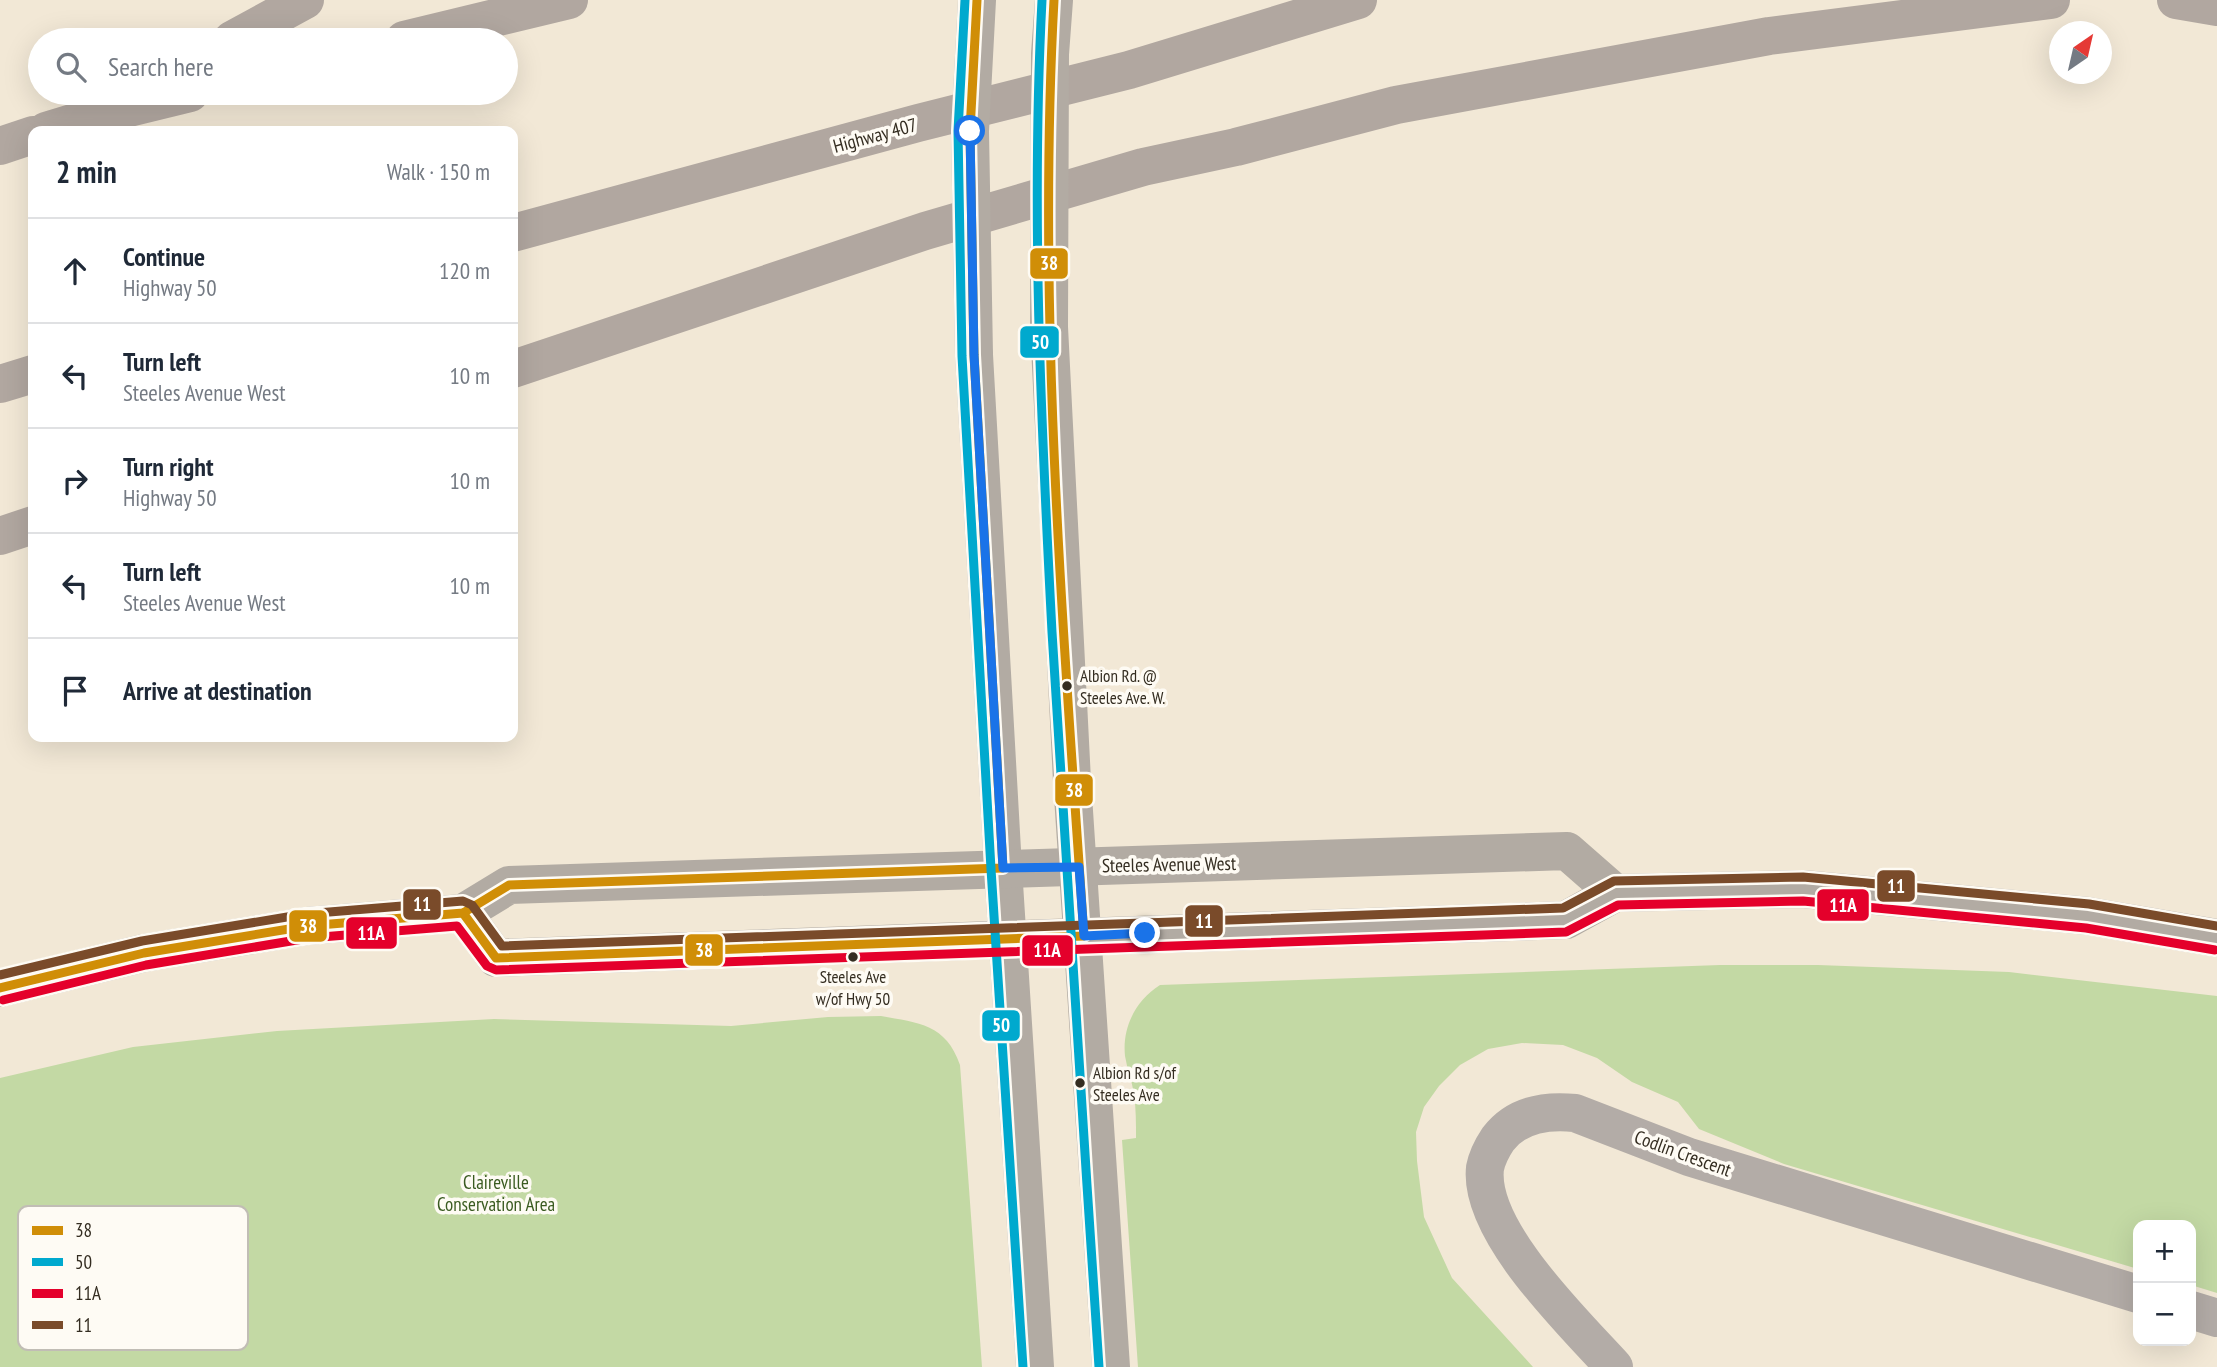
<!DOCTYPE html>
<html lang="en">
<head>
<meta charset="utf-8">
<style>
	:root { --surface:#fff; --page:#f2f2f3; --text:#1f2937; --muted:#747a83; --line:#e0e1e3 }
	body { margin:0; font-family:"PT Sans Narrow",sans-serif; background:var(--page); color:var(--text) }
	.controls { position:absolute; right:21px; bottom:21px; display:grid; overflow:hidden; border-radius:14px; box-shadow:0 7px 28px #0002 }
	.controls button { width:63px; height:63px; display:grid; place-items:center; padding:0; border:0; border-bottom:2px solid var(--line); background:var(--surface); color:var(--text); font:35px sans-serif }
	.compass { position:absolute; left:2049px; top:21px; width:63px; height:63px; border-radius:50%; background:var(--surface); box-shadow:0 7px 28px #0002; rotate:34deg }
	.stop { position:absolute; width:21px; height:21px; margin:-16px; border:5px solid #1a73e8; border-radius:50%; background:#fff }
	.stop.end { background:#1a73e8; border-color:#fff; box-shadow:0 2px 7px #0008 }
	.list { margin:0; padding:0; list-style:none }
	h2 { display:flex; justify-content:space-between; align-items:center; height:91px; margin:0; padding:0 28px; font-size:30px }
	h2 small { font-size:23px; font-weight:400; color:var(--muted) }
	.list li { display:grid; grid-template-columns:46px 1fr auto; gap:21px; align-items:center; box-sizing:border-box; height:105px; padding:0 28px; border-top:2px solid var(--line) }
	.list b { display:block; font-size:26px; white-space:nowrap }
	.list p { margin:0; font-size:23px; white-space:nowrap; color:var(--muted) }
	.list em { font-size:23px; font-style:normal; color:var(--muted) }
	.icon { flex:none; width:38px; height:38px; fill:none; stroke:currentColor; stroke-width:2; stroke-linecap:round; stroke-linejoin:round }
	.map { position:relative; flex:none; width:2217px; height:1367px; overflow:hidden }
	.search { position:absolute; background:var(--surface); box-shadow:0 7px 28px #0002; left:28px; top:28px; width:490px; height:77px; display:flex; align-items:center; gap:18px; box-sizing:border-box; padding:0 24px; border-radius:38px; color:var(--muted); font-size:26px }
	.panel { position:absolute; background:var(--surface); box-shadow:0 7px 28px #0002; left:28px; top:126px; width:490px; height:616px; border-radius:14px }
	.map>svg:first-child { display:block }
	.green { fill:#c3d9a4 }
	.lines { fill:none; stroke-linecap:round; stroke-linejoin:round }
	.street { stroke:#b3aca7; stroke-width:38 }
	.secondary { stroke:#b2aba3; stroke-width:38 }
	.highway { stroke:#b1a7a0; stroke-width:38 }
	.secondary-bridge { stroke:#b2aba3; stroke-width:38 }
	.bus-1-casing { stroke:#fefbf4; stroke-width:14 }
	.bus-2-casing { stroke:#fefbf4; stroke-width:14 }
	.bus-3-casing { stroke:#fefbf4; stroke-width:14 }
	.bus-4-casing { stroke:#fefbf4; stroke-width:14 }
	.bus-1 { stroke:#d08e07; stroke-width:9 }
	.bus-2 { stroke:#00a9ce; stroke-width:9 }
	.bus-3 { stroke:#e4002b; stroke-width:9 }
	.bus-4 { stroke:#7a4b2a; stroke-width:9 }
	.route { stroke:#1a73e8; stroke-width:9 }
	.bus-dot { fill:#342d21; stroke:#fefbf4; stroke-width:2.5 }
	.labels { text-anchor:middle; dominant-baseline:central; stroke-width:7; stroke-linejoin:round; paint-order:stroke }
	.bus-label { font-size:17px; fill:#342d21; stroke:#fefbf4; text-anchor:start }
	.street-label { font-size:19px; fill:#342d21; stroke:#fefbf4 }
	.park-label { font-size:19px; fill:#3a5b20; stroke:#fefbf4 }
	.key { fill:#fefbf4; stroke:#c1bdb5; stroke-width:2 }
	.key-label { font-size:19px; fill:#342d21 }
	.line-badge { stroke:#fefbf4; stroke-width:2.5 }
	.badge-label { font-size:19px; text-anchor:middle; font-weight:bold; fill:#fff }
</style>
</head>
<body>
<div class="map">
<svg width="2217" height="1367" viewBox="0 0 2217 1367">
	<rect width="100%" height="100%" fill="#f2e8d6"/>
	<!-- green -->
	<g class="green">
		<path d="M1720 965H1818L2009 972 2217 996V1293L2191 1285V1225H2138V1269L1784 1164 1699 1129 1678 1102 1632 1082 1597 1058 1563 1045 1522 1043 1488 1049 1460 1065 1439 1086 1424 1107 1416 1132 1417 1161 1424 1217 1452 1278 1533 1367H1138L1122 1140 1136 1138C1136 1124 1136 1108 1134 1094 1132 1081 1127 1069 1125 1056 1122 1027 1136 1000 1160 985Z"/>
		<path d="M881 1016C919 1023 946 1024 960 1065L982 1367H0V1078L133 1047 277 1031 494 1019 731 1026 828 1017Z"/>
	</g>
	<g class="lines">
		<!-- street -->
		<g class="street">
			<path d="M2191 1310 2217 1318"/>
			<path d="M1614 1367C1574 1323 1478 1231 1485 1168 1487 1158 1492 1148 1498 1139 1517 1114 1546 1110 1575 1113L1689 1157 2138 1294"/>
		</g>
		<!-- secondary -->
		<g class="secondary">
			<path d="M1049 327 1072 781 1111 1367"/>
			<path d="M974 355 1003 868 1035 1367"/>
			<path d="M463 913 496 958C853 946 1209 931 1566 920L1615 893 1803 889 2088 916 2217 938"/>
			<path d="M0 988 144 953 307 926 463 913 509 885C861 872 1214 863 1567 851L1615 893"/>
		</g>
		<!-- highway -->
		<g class="highway">
			<path d="M2176 0 2217 7"/>
			<path d="M232 40 305 0"/>
			<path d="M404 40 569 0"/>
			<path d="M46 131 92 117 190 93"/>
			<path d="M0 146 33 135"/>
			<path d="M513 233 918 123 1129 70 1358 0"/>
			<path d="M513 369 925 231 1143 167 1236 147 1396 105 1769 36 2051 0"/>
			<path d="M0 384 33 374"/>
			<path d="M0 536 33 525"/>
		</g>
		<!-- secondary-bridge -->
		<g class="secondary-bridge">
			<path d="M1049 327 1050 54 1054 0"/>
			<path d="M974 355 970 131 977 0"/>
		</g>
		<defs>
			<g id="bus-1">
				<path d="M463 913 496 958 1084 936C1063 626 1037 311 1054 0"/>
				<path d="M0 988 144 953 307 926 463 913 509 885 1003 868 974 355 970 131 977 0"/>
			</g>
			<g id="bus-2">
				<path d="M965 0 958 131 962 356 991 869 1023 1367"/>
				<path d="M1042 0C1031 211 1041 422 1052 632 1066 877 1083 1122 1099 1367"/>
			</g>
			<path id="bus-3" d="M3 1000 146 965 309 938 457 926 487 966 496 970 1566 932 1618 905 1803 901 2086 928 2215 950"/>
			<path id="bus-4" d="M0 975 142 941 305 914 463 901 472 905 502 946 1563 908 1614 881 1803 877 2089 904 2217 926"/>
		</defs>
		<!-- bus-1 casing -->
		<use href="#bus-1" class="bus-1-casing"/>
		<!-- bus-2 casing -->
		<use href="#bus-2" class="bus-2-casing"/>
		<!-- bus-3 casing -->
		<use href="#bus-3" class="bus-3-casing"/>
		<!-- bus-4 casing -->
		<use href="#bus-4" class="bus-4-casing"/>
		<!-- bus-1 -->
		<use href="#bus-1" class="bus-1"/>
		<!-- bus-2 -->
		<use href="#bus-2" class="bus-2"/>
		<!-- bus-3 -->
		<use href="#bus-3" class="bus-3"/>
		<!-- bus-4 -->
		<use href="#bus-4" class="bus-4"/>
	</g>
	<g class="lines">
		<!-- route -->
		<path class="route" d="M970 131 974 355 1003 868 1079 867 1084 936 1145 933"/>
	</g>
	<!-- markers -->
	<g class="bus-dot">
		<circle cx="1067" cy="686" r="6"/>
		<circle cx="853" cy="957" r="6"/>
		<circle cx="1080" cy="1083" r="6"/>
	</g>
	<g class="labels">
		<!-- bus labels -->
		<g class="bus-label">
			<text x="1080" y="676">Albion Rd. @<tspan x="1080" dy="22">Steeles Ave. W.</tspan></text>
			<text x="853" y="977" text-anchor="middle">Steeles Ave<tspan x="853" dy="22">w/of Hwy 50</tspan></text>
			<text x="1093" y="1073">Albion Rd s/of<tspan x="1093" dy="22">Steeles Ave</tspan></text>
		</g>
		<!-- street labels -->
		<g class="street-label">
			<text transform="translate(875 135) rotate(-15)">Highway 407</text>
			<text transform="translate(1169 864) rotate(-1)">Steeles Avenue West</text>
			<text transform="translate(1683 1153) rotate(20)">Codlin Crescent</text>
		</g>
		<!-- park labels -->
		<g class="park-label">
			<text x="496" y="1182">Claireville<tspan x="496" dy="22">Conservation Area</tspan></text>
		</g>
	</g>
	<!-- legend -->
	<rect x="18" y="1206" width="230" height="144" rx="10" class="key"/>
	<rect x="32" y="1226" width="31" height="9" fill="#d08e07"/>
	<rect x="32" y="1258" width="31" height="8" fill="#00a9ce"/>
	<rect x="32" y="1289" width="31" height="9" fill="#e4002b"/>
	<rect x="32" y="1321" width="31" height="8" fill="#7a4b2a"/>
	<g class="key-label">
		<text x="75" y="1237">38</text>
		<text x="75" y="1269">50</text>
		<text x="75" y="1300">11A</text>
		<text x="75" y="1332">11</text>
	</g>
	<g class="line-badge">
		<rect x="1029" y="247" width="40" height="33" rx="7" fill="#d08e07"/>
		<rect x="1019" y="325" width="41" height="34" rx="7" fill="#00a9ce"/>
		<rect x="1054" y="773" width="40" height="34" rx="7" fill="#d08e07"/>
		<rect x="1876" y="869" width="40" height="34" rx="7" fill="#7a4b2a"/>
		<rect x="402" y="888" width="40" height="33" rx="7" fill="#7a4b2a"/>
		<rect x="1816" y="888" width="54" height="34" rx="7" fill="#e4002b"/>
		<rect x="1184" y="904" width="40" height="34" rx="7" fill="#7a4b2a"/>
		<rect x="288" y="909" width="40" height="34" rx="7" fill="#d08e07"/>
		<rect x="345" y="916" width="53" height="34" rx="7" fill="#e4002b"/>
		<rect x="684" y="933" width="40" height="34" rx="7" fill="#d08e07"/>
		<rect x="1021" y="934" width="53" height="33" rx="7" fill="#e4002b"/>
		<rect x="981" y="1009" width="40" height="33" rx="7" fill="#00a9ce"/>
	</g>
	<g class="badge-label">
		<text x="1049" y="270">38</text>
		<text x="1040" y="349">50</text>
		<text x="1074" y="797">38</text>
		<text x="1896" y="893">11</text>
		<text x="422" y="911">11</text>
		<text x="1843" y="912">11A</text>
		<text x="1204" y="928">11</text>
		<text x="308" y="933">38</text>
		<text x="371" y="940">11A</text>
		<text x="704" y="957">38</text>
		<text x="1047" y="957">11A</text>
		<text x="1001" y="1032">50</text>
	</g>
</svg>
<div class="controls">
<button>+</button>
<button>−</button>
</div>
<svg class="compass" viewBox="-18 -18 36 36"><path d="M0-13l5 13h-10z" fill="#e53935"/><path d="M0 13l5-13h-10z" fill="#747a83"/></svg>
<div class="stop" style="left:970px;top:131px"></div>
<div class="stop end" style="left:1145px;top:933px"></div>
<div class="search"><svg class="icon" aria-label="search" viewBox="0 0 24 24"><circle cx="10" cy="10" r="6"/><path d="M15 15l6 6"/></svg>Search here</div>
<section class="panel">
<h2>2 min<small>Walk · 150 m</small></h2>
<ul class="list">
<li><svg class="icon" aria-label="ahead" viewBox="0 0 24 24"><path d="M12 20V5M6 11l6-6 6 6"/></svg><div><b>Continue</b><p>Highway 50</p></div><em>120 m</em></li>
<li><svg class="icon" aria-label="left" viewBox="0 0 24 24"><path d="M17 20v-9H6M10 6l-5 5 5 5"/></svg><div><b>Turn left</b><p>Steeles Avenue West</p></div><em>10 m</em></li>
<li><svg class="icon" aria-label="right" viewBox="0 0 24 24"><path d="M7 20v-9h11M14 6l5 5-5 5"/></svg><div><b>Turn right</b><p>Highway 50</p></div><em>10 m</em></li>
<li><svg class="icon" aria-label="left" viewBox="0 0 24 24"><path d="M17 20v-9H6M10 6l-5 5 5 5"/></svg><div><b>Turn left</b><p>Steeles Avenue West</p></div><em>10 m</em></li>
<li><svg class="icon" aria-label="arrive" viewBox="0 0 24 24"><path d="M6 21V4h12l-3 4 3 4H6"/></svg><div><b>Arrive at destination</b></div></li>
</ul>
</section>
</div>
</body>
</html>
